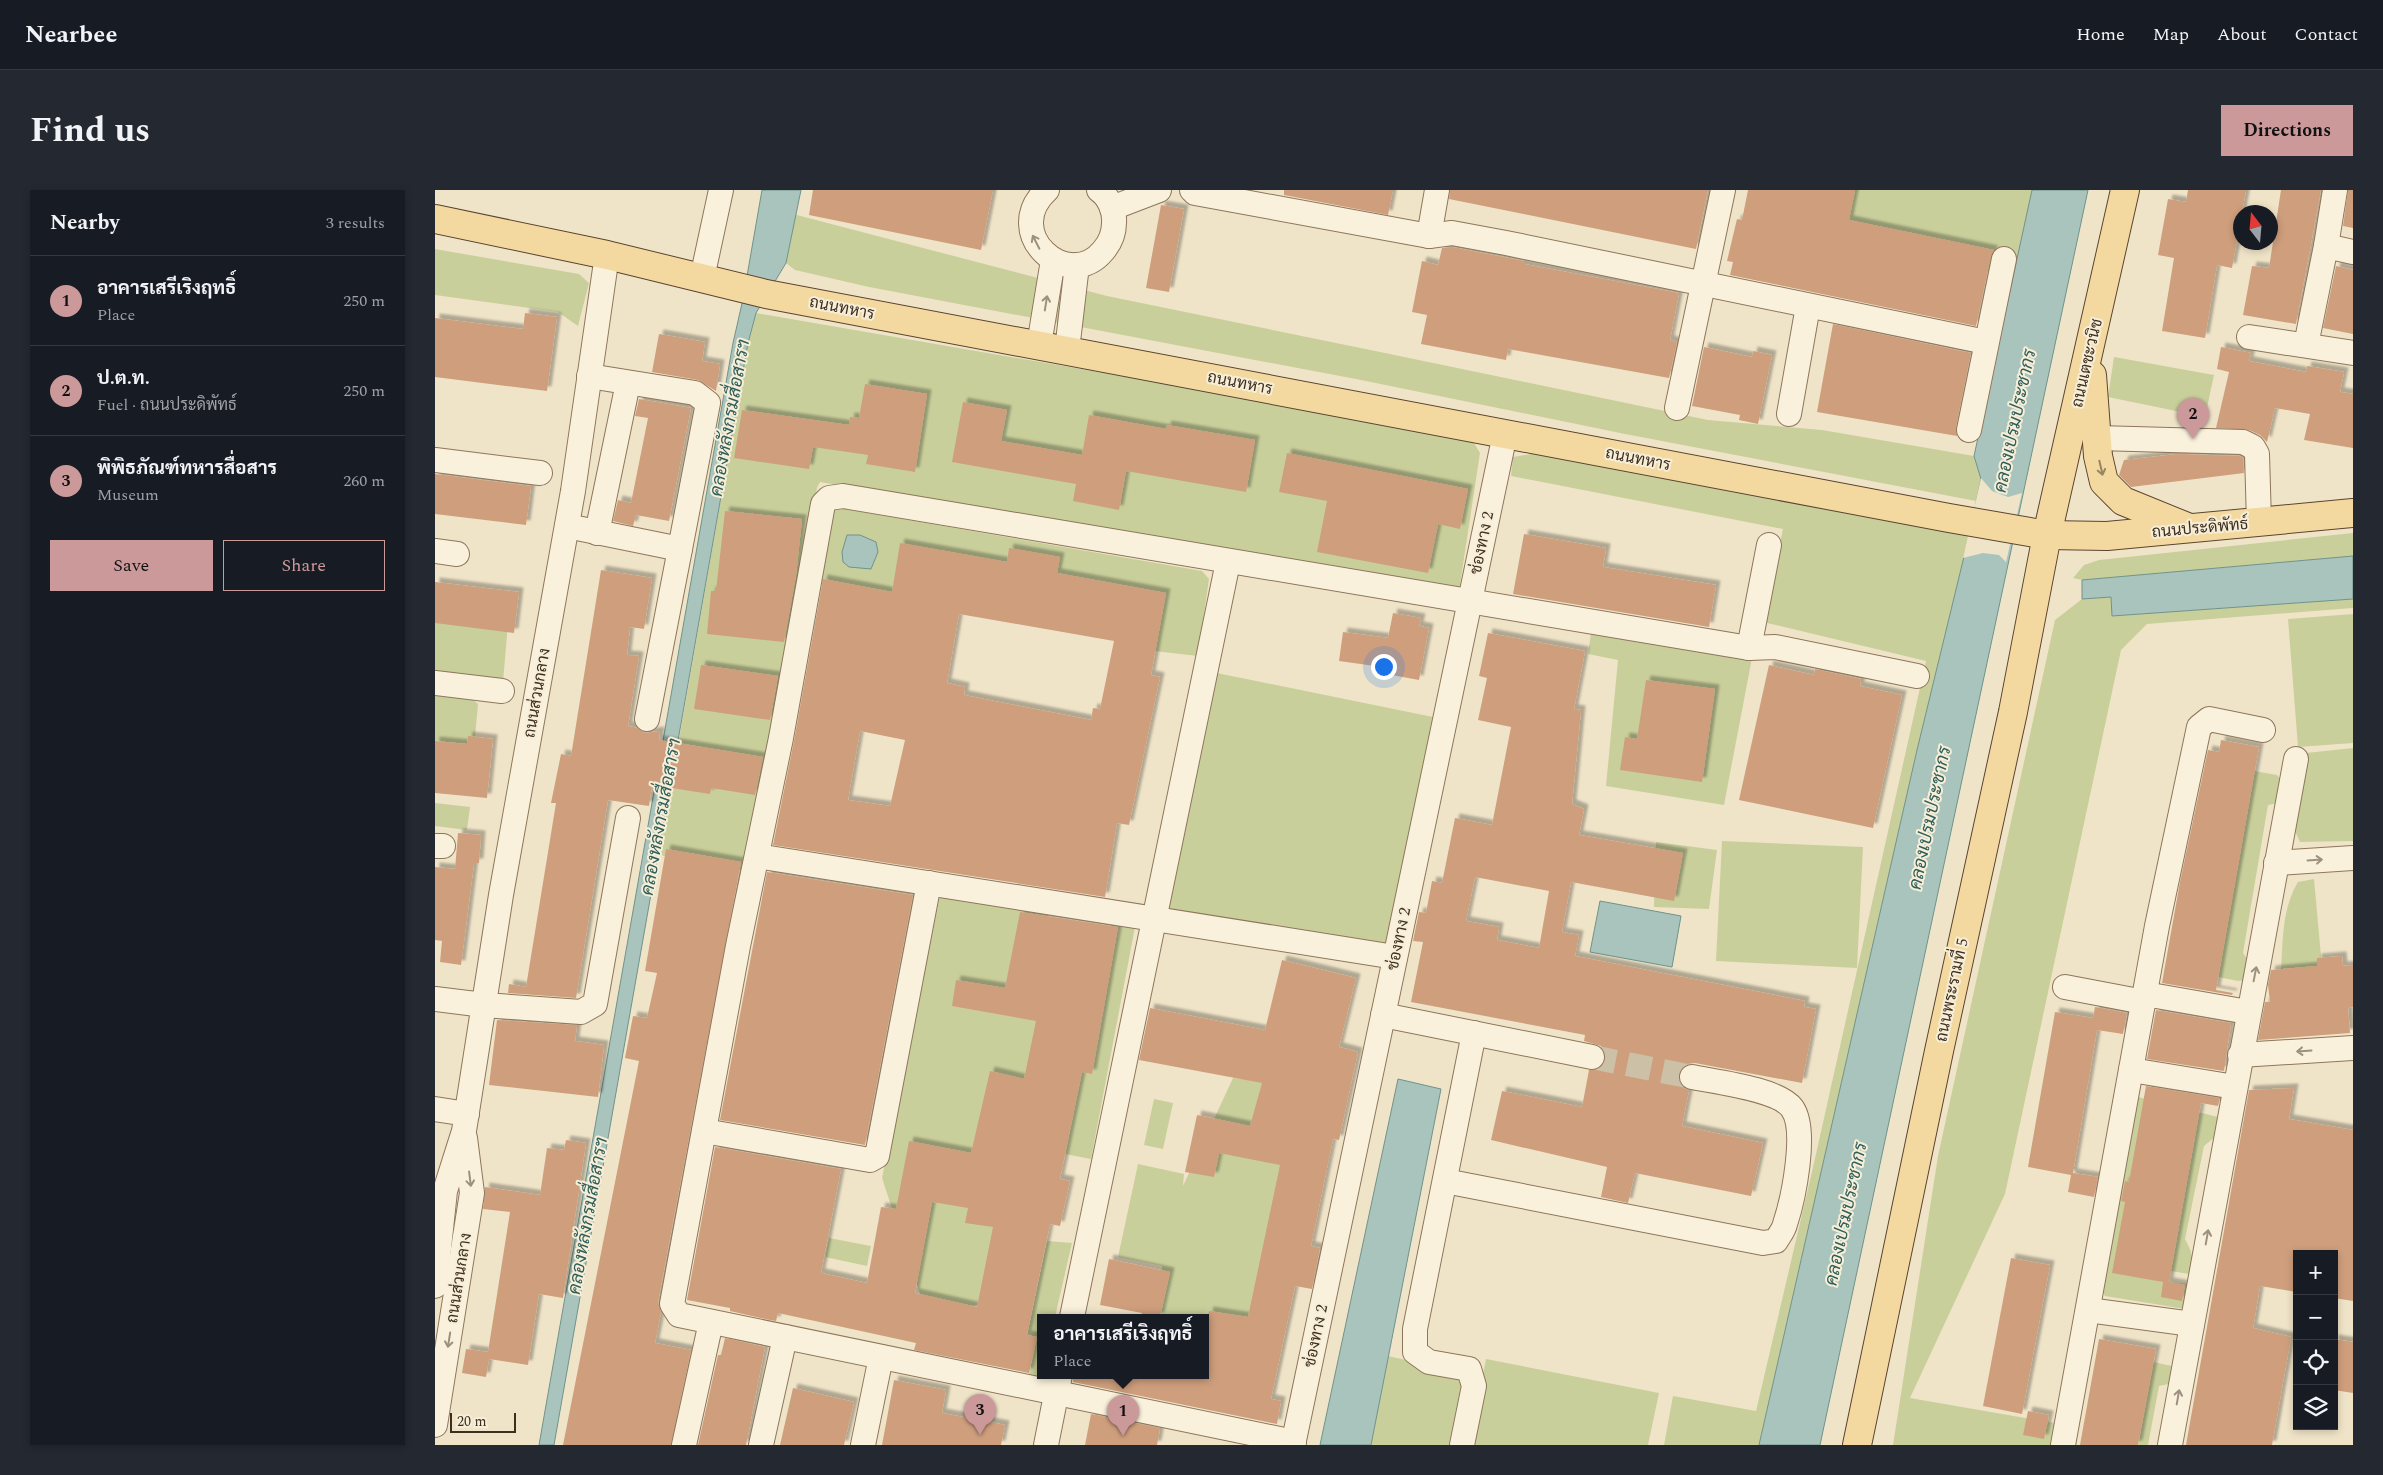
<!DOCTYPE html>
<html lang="en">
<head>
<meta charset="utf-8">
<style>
	:root { --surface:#171b24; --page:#242831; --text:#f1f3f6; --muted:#9ea1a6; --line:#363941; --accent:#cc999b }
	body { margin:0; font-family:Spectral,Sarabun,serif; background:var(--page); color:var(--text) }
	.controls { position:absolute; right:15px; bottom:15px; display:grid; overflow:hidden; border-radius:0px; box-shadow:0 2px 8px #0003 }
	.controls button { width:45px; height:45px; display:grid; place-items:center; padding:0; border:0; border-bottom:1px solid var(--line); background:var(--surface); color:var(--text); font:25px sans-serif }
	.compass { position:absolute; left:1798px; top:15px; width:45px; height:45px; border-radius:50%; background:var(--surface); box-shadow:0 2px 8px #0003; rotate:344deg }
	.scale { position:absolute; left:15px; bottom:12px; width:66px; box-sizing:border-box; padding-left:5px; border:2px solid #3d2e20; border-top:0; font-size:14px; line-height:18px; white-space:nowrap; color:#3d2e20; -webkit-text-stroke:4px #f7eed8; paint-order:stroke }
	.you { position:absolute; left:948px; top:476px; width:18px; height:18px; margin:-12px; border:4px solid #fff; border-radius:50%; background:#1a73e8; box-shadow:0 0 0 8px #1a73e833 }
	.badge { display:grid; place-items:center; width:32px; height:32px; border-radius:50%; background:var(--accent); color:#111; font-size:16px; font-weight:700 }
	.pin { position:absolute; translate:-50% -41px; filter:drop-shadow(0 1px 2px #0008) }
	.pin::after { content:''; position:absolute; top:26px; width:18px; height:15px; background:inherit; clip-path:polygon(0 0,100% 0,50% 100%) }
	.popup { position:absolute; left:602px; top:1124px; width:172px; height:65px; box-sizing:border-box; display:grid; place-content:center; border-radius:0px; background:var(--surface); filter:drop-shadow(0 1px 4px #0005); font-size:16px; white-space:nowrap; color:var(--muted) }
	.popup b { font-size:19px; color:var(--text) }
	.popup::after { content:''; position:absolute; left:50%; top:100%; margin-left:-10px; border:10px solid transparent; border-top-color:var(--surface) }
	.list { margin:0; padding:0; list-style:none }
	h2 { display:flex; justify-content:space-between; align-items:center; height:65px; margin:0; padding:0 20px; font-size:21px }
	h2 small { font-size:16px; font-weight:400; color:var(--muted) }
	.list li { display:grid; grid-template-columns:32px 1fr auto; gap:15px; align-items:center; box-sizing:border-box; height:90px; padding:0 20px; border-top:1px solid var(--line) }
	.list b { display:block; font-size:19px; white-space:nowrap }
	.list p { margin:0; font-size:16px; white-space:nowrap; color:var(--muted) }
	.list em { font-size:16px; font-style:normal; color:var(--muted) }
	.actions { display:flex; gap:10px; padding:15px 20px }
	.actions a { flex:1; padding:11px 0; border:1px solid var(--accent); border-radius:0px; text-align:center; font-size:18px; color:var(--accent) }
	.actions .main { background:var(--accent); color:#111 }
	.icon { flex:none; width:28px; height:28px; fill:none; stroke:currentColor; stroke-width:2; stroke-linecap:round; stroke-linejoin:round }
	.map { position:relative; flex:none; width:1918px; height:1255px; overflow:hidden; border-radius:0px }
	header { display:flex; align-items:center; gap:30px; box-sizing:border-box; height:70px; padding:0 25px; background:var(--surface); border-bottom:1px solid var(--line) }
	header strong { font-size:24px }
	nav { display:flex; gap:28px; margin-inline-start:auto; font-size:18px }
	.intro { display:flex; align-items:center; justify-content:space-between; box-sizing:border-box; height:120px; padding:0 30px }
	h1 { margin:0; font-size:35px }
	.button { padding:12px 22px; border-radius:0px; background:var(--accent); color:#111; font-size:18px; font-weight:700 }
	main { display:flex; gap:30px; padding:0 30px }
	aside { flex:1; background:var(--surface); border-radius:0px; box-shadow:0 2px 8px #0003 }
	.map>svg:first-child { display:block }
	.green { fill:#c9cf9b }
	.water { fill:#a9c4bc; stroke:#6f938a }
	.pier { fill:#f0e4c8 }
	.building { fill:#cf9f7d; fill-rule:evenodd; filter:url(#shadow) }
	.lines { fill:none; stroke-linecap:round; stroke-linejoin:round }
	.minor-tunnel { stroke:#ccc0a6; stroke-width:24; stroke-dasharray:24 12; stroke-linecap:butt }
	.minor-casing { stroke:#8d765c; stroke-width:26 }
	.major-casing { stroke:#5b4430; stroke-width:30 }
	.minor { stroke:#faf1dc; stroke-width:24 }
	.major { stroke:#f3d9a0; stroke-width:28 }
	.oneway { stroke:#9c907e }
	.oneway2 { stroke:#988460 }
	.labels { text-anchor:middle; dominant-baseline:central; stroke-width:4; stroke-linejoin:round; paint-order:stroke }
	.street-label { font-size:16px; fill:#3d2e20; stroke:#f7eed8 }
	.water-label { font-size:18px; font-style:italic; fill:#2f5d5a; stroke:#f7eed8 }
</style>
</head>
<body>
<header>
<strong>Nearbee</strong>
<nav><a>Home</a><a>Map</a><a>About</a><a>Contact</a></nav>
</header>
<div class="intro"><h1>Find us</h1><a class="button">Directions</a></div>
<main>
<aside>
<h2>Nearby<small>3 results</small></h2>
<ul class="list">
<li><span class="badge">1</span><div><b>อาคารเสรีเริงฤทธิ์</b><p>Place</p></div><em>250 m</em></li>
<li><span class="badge">2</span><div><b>ป.ต.ท.</b><p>Fuel · ถนนประดิพัทธ์</p></div><em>250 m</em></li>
<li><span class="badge">3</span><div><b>พิพิธภัณฑ์ทหารสื่อสาร</b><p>Museum</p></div><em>260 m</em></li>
</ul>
<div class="actions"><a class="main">Save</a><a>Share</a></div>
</aside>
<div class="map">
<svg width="1918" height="1255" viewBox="0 0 1918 1255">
	<defs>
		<filter id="shadow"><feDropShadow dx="4.5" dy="-4.5" stdDeviation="1" flood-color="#0004"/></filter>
	</defs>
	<rect width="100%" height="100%" fill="#f0e4c8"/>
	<!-- green -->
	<g class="green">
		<path d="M1407 0H1598L1578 89 1396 29Z"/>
		<path d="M358 24 672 106 950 163 1273 230 1387 240 1539 266 1546 288 1541 311 1190 244 921 189 434 97 360 80 351 73Z"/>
		<path d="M0 59 144 84 154 93 143 136 123 122 0 105Z"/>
		<path d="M321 123 1023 244 1039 253 1045 263 1024 401 385 292 382 298 310 681 224 665 313 153Z"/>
		<path d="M1679 167 1779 185 1770 227 1673 207Z"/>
		<path d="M1108 262 1534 346 1482 560 1324 1255H1229L1238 1206 1321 1221 1379 973 1491 471 1328 432 1348 339 1076 286 1078 267Z"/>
		<path d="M399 317 767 381 774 389 763 466 710 460 719 408 464 409 379 392Z"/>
		<path d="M1918 343V366L1647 390 1638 388 1649 375 1664 370Z"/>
		<path d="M1676 407 1678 426 1918 409V418L1712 434 1686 460 1570 1004 1475 1208 1620 1233 1616 1255H1458L1503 966 1620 430 1647 409Z"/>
		<path d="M1918 424V553L1863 557 1853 429Z"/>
		<path d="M0 426 73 434 68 492 0 487Z"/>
		<path d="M1156 443 1317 468 1289 615 1171 596 1183 470 1153 464Z"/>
		<path d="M782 483 998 527 950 761 734 718Z"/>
		<path d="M0 505 38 510 43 514 40 547H33L32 554 0 551Z"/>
		<path d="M1918 558V651L1865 652 1860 641 1871 563Z"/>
		<path d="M1819 581 1842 585 1848 592 1844 613 1833 615 1808 763 1813 770 1811 790 1803 791 1783 787Z"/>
		<path d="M0 613 35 617 32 640 0 636Z"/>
		<path d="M1287 651 1428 657 1422 778 1281 771Z"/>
		<path d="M1221 652 1282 660 1274 719 1219 717Z"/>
		<path d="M1879 689 1887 777 1846 779C1848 749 1847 718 1863 692Z"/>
		<path d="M506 701 612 722 628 804 550 1114 491 1122 447 988Z"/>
		<path d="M676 734 700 737 656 969 630 964Z"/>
		<path d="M798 888 876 895 813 1189 771 1170 770 1127H726L727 1076 683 1067 703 974 749 984 748 996Z"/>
		<path d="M1699 906 1783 927 1781 946 1769 956 1750 1049C1757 1062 1760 1070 1754 1084L1736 1081 1734 1092 1754 1094 1750 1119 1670 1106 1666 1099Z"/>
		<path d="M719 909 738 913 728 959 709 955Z"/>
		<path d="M394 1048 436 1056 432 1076 390 1067Z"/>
		<path d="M612 1051 637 1053 620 1127H606V1188L577 1182 594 1185 601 1147 592 1145Z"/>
		<path d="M953 1166 1019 1181 1031 1196 1018 1255H936Z"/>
		<path d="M1051 1169 1224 1203 1213 1255H1034Z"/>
		<path d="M1718 1172 1737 1176 1738 1190 1734 1194 1724 1196 1713 1255H1703Z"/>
	</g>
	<!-- water -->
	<g class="water">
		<path d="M327 0H366L351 73 321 123 313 153 119 1255H104L298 153 308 109Z"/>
		<path d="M1597 0H1653L1385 1255H1324L1482 560 1534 346 1546 289 1539 266Z"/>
		<path d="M412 345H425L441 352 443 362 436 379 414 377 408 372 407 362Z"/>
		<path d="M1918 366V409L1677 426 1676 407 1647 409V390Z"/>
		<path d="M1165 711 1246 726 1237 777 1155 762Z"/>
		<path d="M963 889 1006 899 936 1255H885Z"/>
	</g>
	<!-- pier -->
	<path class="pier" d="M1546 288 1557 301 1573 307 1587 303 1571 372 1564 365 1548 363 1528 368Z"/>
	<!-- building -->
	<g class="building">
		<path d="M378 0H558L546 60 374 25Z"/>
		<path d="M849 0H958L953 25 849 5Z"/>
		<path d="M1015 0H1273L1261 59 1014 9Z"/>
		<path d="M1313 0H1420L1414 30 1559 60 1556 66 1541 136 1295 85 1298 72 1292 71 1302 29 1307 30Z"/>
		<path d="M1753 0H1811L1797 78 1782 75 1770 148 1727 141 1739 68 1723 65 1733 9 1751 12Z"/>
		<path d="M1846 0H1886L1861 134 1808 125 1817 76 1834 78Z"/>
		<path d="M1913 0H1918V38L1908 36Z"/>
		<path d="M726 15 749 19 734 102 711 98Z"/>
		<path d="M1017 57 1089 71V74L1244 103 1235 150 1242 152 1234 188 1073 159 1071 170 986 154 992 125 977 122 987 71 1003 75 1007 58Z"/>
		<path d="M1901 76 1918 80V144L1888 138Z"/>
		<path d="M90 123 122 127 112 201 0 187V128L88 139Z"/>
		<path d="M1398 134 1536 163 1521 237 1522 246 1382 222Z"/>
		<path d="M224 144 270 152 267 171 285 174 281 201 263 190 217 182Z"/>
		<path d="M1269 157 1317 167 1318 161 1337 165 1323 234 1304 230 1305 225 1257 216Z"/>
		<path d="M1786 157 1816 163 1814 171 1871 182 1872 176 1909 182 1905 202 1918 204V258L1869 250 1875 224 1840 218 1832 252 1825 245 1814 240 1781 238 1794 182 1782 179Z"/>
		<path d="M430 194 492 204 480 282 431 274 433 265 378 257 374 279 299 268 307 220 414 235 415 227 424 228Z"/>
		<path d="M204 209 256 218 234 331 201 325 198 336 178 331 183 310 196 313 213 228 200 226Z"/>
		<path d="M528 212 572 220 566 251 647 265 654 225 731 239 732 235 820 250 811 302 691 281 684 320 638 311 641 294 517 272Z"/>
		<path d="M852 263 1033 299 1025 339 1003 334 993 383 882 362 892 311 844 302Z"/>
		<path d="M1743 264 1805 266 1808 268 1809 283 1696 297 1684 285 1689 270Z"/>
		<path d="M0 284 96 296 91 335 0 324Z"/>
		<path d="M290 321 367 329 361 385 349 452 272 444 276 401H281Z"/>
		<path d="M1089 344 1171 358 1168 377 1281 395 1274 437 1078 404Z"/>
		<path d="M465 353 572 372 574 358 625 367 622 383 731 403 716 485 725 487 694 635 682 633 670 707 338 655 359 551 388 389 457 402ZM524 424 679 451 665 519 658 518 656 530 529 505 530 497 512 493ZM425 541 470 550 455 616 413 610Z"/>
		<path d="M166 380 217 388 209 439 195 437 192 465 204 466 193 536 202 538 210 543 225 541 224 550 328 567 320 605 276 598 275 604 217 595 214 616 173 610 141 808 73 803 74 794 91 797 121 613H116L126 564 136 566Z"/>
		<path d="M0 392 84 402 79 443 0 433Z"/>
		<path d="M958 423 986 428 984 436 994 438 984 490 946 483 947 477 904 471 908 442 953 448Z"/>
		<path d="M1053 443 1150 461 1139 519 1146 520 1137 614 1149 619 1144 645 1248 663 1239 711 1136 692 1127 742 1144 745 1140 766 1370 811 1369 817 1381 819 1367 893 1260 873 1252 874 1244 884V892L1248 898 1254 900 1247 936 1328 953 1316 1006 1200 983 1193 1013 1166 1007 1172 977 1056 950 1067 901 1147 917 1154 880H1162L1168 876 1171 869 1170 862 1166 856 1149 851 1150 845 976 812 988 752 978 751 984 722 991 723 997 691 1007 693 1020 628 1057 635 1076 537 1043 530 1052 488 1044 486ZM1040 687 1114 701 1104 758 1062 750 1064 737 1031 731Z"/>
		<path d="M266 475 343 486 335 530 259 519Z"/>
		<path d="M1334 475 1379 485 1380 479 1426 489 1425 496 1467 505 1438 638 1304 610Z"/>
		<path d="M1211 490 1280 499 1267 592 1185 580 1190 547 1202 549Z"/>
		<path d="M33 546 58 549 52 608 0 603V551L32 554Z"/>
		<path d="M1786 550 1824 557 1781 800 1798 803 1797 805 1727 793 1745 692 1773 560 1784 562Z"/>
		<path d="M23 643 46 645 44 673H39L26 775 5 772 7 751 0 750V677L20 679Z"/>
		<path d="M231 659 306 672 223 1112 226 1122 220 1153 256 1160 236 1255H128L204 871 190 868 198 826 212 828 222 783 210 781Z"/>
		<path d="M332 682 478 705 430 955 285 930Z"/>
		<path d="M585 722 683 737 657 884 647 882 625 989 635 991 625 1036 615 1034 592 1145 602 1147 594 1183 479 1160 481 1153 343 1123 341 1131 335 1130 295 1121V1118L252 1110 280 957 406 979 386 1083 432 1093 446 1017 461 1019 474 951 536 963 555 881 589 889 601 831 517 816 521 790 570 798ZM497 1012 533 1018 530 1033 558 1037 542 1117 480 1103Z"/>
		<path d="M1907 766 1908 776 1918 775V817L1913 818 1915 843 1823 850 1830 812H1835L1833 795 1836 780 1882 776V768Z"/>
		<path d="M847 770 921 788 904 857 923 862 904 950 898 949 876 1056 885 1058 877 1099 860 1096 836 1209 846 1211 842 1234 638 1192V1185H770V1142L774 1121 813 1127 845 975 784 963 779 987 750 982 762 925 815 936 827 893 704 870 715 818 830 840Z"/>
		<path d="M1660 817 1692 823 1688 844 1662 840 1638 983 1663 987 1659 1007 1633 1002 1636 985 1593 977 1620 822 1658 828Z"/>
		<path d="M1721 820 1796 833 1789 881 1712 869Z"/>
		<path d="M62 830 142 835 140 851 169 855 163 907 54 895Z"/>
		<path d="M1711 896 1785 908 1783 916 1766 913 1734 1092 1750 1095 1747 1111 1726 1107 1728 1092 1677 1083 1690 1012 1686 1011 1690 991 1694 992Z"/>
		<path d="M1859 898 1854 929 1918 940V1111L1899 1108V1064H1862V1102L1825 1096 1818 1138 1856 1147 1837 1255H1751L1814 900Z"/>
		<path d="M131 950 151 953 128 1108 104 1104 93 1175 54 1169 51 1187 27 1183 31 1159 53 1162 75 1022 48 1019 50 997 105 1005 112 958 129 960Z"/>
		<path d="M1576 1068 1615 1075 1587 1224 1548 1216Z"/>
		<path d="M674 1069 735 1082 725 1127H706L707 1123 665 1115Z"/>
		<path d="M290 1148 330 1157 311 1255H263L283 1165H286Z"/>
		<path d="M1664 1149 1721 1159 1703 1255H1645Z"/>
		<path d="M1899 1149 1918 1152V1203L1899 1200Z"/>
		<path d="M459 1190 511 1200 507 1223 570 1235 566 1255H447Z"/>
		<path d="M358 1198 419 1212 409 1255H345Z"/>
		<path d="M1593 1221 1614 1225 1609 1249 1588 1245Z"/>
		<path d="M656 1224 725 1238 722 1255H650Z"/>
	</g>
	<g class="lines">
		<!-- minor-tunnel -->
		<path class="minor-tunnel" d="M1157 867 1257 887"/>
		<defs>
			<g id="minor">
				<path d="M612 0C565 43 633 103 668 61 675 53 679 44 679 33 680 21 674 7 664 0"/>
				<path d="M757 0 760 3 994 46 1017 43 1071 53 1551 152"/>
				<path d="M677 18 724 0"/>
				<path d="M994 46 1002 0"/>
				<path d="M1891 56 1900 0"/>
				<path d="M267 88 286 0"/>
				<path d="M1814 147 1918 163"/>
				<path d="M604 155 618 70"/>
				<path d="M1871 155 1891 56 1918 62"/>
				<path d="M632 160 642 75"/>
				<path d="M1242 218 1288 0"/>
				<path d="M1354 224 1373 116"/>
				<path d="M1534 240 1569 69"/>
				<path d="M1662 248 1808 252 1818 257 1822 264 1824 332"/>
				<path d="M0 270 105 283"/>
				<path d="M132 336 245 359 273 213 260 203 154 186"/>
				<path d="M162 343 193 193"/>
				<path d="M0 361 22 364"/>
				<path d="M1314 458 1334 355"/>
				<path d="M0 493 67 501"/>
				<path d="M212 529 245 359"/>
				<path d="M0 656H8"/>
				<path d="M322 666 960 767"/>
				<path d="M1841 673 1918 668"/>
				<path d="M1630 797 1709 812"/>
				<path d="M1710 804 1813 822"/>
				<path d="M0 809 49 815 146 822 160 814 193 628"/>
				<path d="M948 825 1157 867"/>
				<path d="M1805 865 1918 858"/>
				<path d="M1696 880 1800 897"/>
				<path d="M0 919 32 924"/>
				<path d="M269 941 435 970 442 966 494 693"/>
				<path d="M1010 991 1328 1053 1341 1051C1344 1045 1349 1040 1350 1034 1358 1010 1373 940 1357 918 1343 899 1281 892 1257 887"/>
				<path d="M0 1096 10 1001 29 941 66 705 138 301 172 65"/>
				<path d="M1653 1120 1757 1134"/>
				<path d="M637 1127 793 372"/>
				<path d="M0 1235 37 1003 30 948"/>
				<path d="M859 1252 244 1125 237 1114 303 756 346 548 388 314 394 308 408 306 1314 458 1340 457 1482 486"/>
				<path d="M249 1255 276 1132"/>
				<path d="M326 1255 350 1147"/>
				<path d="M428 1255 446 1167"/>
				<path d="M611 1255 625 1185"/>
				<path d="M858 1255 1070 244"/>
				<path d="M1027 1255 1039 1196 1034 1179 994 1172 980 1162V1139L1039 843"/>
				<path d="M1628 1255 1722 736 1764 537 1774 529 1828 540"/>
				<path d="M1735 1255 1861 569"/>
			</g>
			<g id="major">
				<path d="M0 29 172 65 331 104 1514 328 1612 345 1672 346 1918 323"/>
				<path d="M1657 185 1663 266 1669 292 1688 311 1752 337"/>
				<path d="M1422 1255 1504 861 1578 522 1612 345 1690 0"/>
			</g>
		</defs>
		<!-- minor casing -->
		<use href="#minor" class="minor-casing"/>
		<!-- major casing -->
		<use href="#major" class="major-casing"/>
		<!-- minor -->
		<use href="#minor" class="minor"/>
		<!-- major -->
		<use href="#major" class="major"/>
	</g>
	<!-- one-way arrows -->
	<defs><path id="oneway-shaft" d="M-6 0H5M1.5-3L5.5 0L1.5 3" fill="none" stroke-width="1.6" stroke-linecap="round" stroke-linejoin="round" transform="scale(1.25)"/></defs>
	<g class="oneway">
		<use href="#oneway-shaft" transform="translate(601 52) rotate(-117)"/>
		<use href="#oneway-shaft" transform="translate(611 113) rotate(-81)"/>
		<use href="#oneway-shaft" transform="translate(1880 670) rotate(-4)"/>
		<use href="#oneway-shaft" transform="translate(1820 784) rotate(-79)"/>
		<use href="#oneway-shaft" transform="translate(1869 861) rotate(176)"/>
		<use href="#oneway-shaft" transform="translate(35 989) rotate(83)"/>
		<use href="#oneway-shaft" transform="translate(1772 1047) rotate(-80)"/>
		<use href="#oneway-shaft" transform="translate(14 1150) rotate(99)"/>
		<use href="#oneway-shaft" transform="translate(1743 1207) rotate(-80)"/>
	</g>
	<use class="oneway2" href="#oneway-shaft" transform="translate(1666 278) rotate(77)"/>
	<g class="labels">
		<!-- street labels -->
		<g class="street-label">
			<text transform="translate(407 118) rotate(11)">ถนนทหาร</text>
			<text transform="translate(1652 173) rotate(-77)">ถนนเตชะวนิช</text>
			<text transform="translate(805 193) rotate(11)">ถนนทหาร</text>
			<text transform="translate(1203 269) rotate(11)">ถนนทหาร</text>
			<text transform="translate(1765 338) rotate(-5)">ถนนประดิพัทธ์</text>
			<text transform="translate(1047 353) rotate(-78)">ช่องทาง 2</text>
			<text transform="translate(102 503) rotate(-80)">ถนนส่วนกลาง</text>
			<text transform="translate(964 749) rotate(-78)">ช่องทาง 2</text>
			<text transform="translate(1517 800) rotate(-78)">ถนนพระรามที่ 5</text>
			<text transform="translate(24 1088) rotate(-81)">ถนนส่วนกลาง</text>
			<text transform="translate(881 1146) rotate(-78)">ช่องทาง 2</text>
		</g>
		<!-- water labels -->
		<g class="water-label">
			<text transform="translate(295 228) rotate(-80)">คลองหลังกรมสื่อสารฯ</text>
			<text transform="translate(1580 231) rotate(-78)">คลองเปรมประชากร</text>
			<text transform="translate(226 627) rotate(-80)">คลองหลังกรมสื่อสารฯ</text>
			<text transform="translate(1495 628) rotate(-78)">คลองเปรมประชากร</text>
			<text transform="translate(1411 1024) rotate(-78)">คลองเปรมประชากร</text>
			<text transform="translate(153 1026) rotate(-80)">คลองหลังกรมสื่อสารฯ</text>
		</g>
	</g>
</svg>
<div class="controls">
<button>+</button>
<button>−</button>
<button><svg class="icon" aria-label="locate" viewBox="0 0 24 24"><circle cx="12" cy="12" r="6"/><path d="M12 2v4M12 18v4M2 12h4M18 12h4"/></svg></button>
<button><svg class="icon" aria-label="layers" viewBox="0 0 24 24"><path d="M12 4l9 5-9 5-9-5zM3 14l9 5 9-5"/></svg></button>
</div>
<svg class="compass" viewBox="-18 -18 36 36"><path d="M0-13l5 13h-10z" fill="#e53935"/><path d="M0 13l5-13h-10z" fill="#9ea1a6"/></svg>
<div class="scale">20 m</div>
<div class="you"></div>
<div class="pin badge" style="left:688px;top:1246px">1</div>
<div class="popup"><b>อาคารเสรีเริงฤทธิ์</b>Place</div>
<div class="pin badge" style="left:1758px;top:249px">2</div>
<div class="pin badge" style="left:545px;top:1245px">3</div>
</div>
</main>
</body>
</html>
